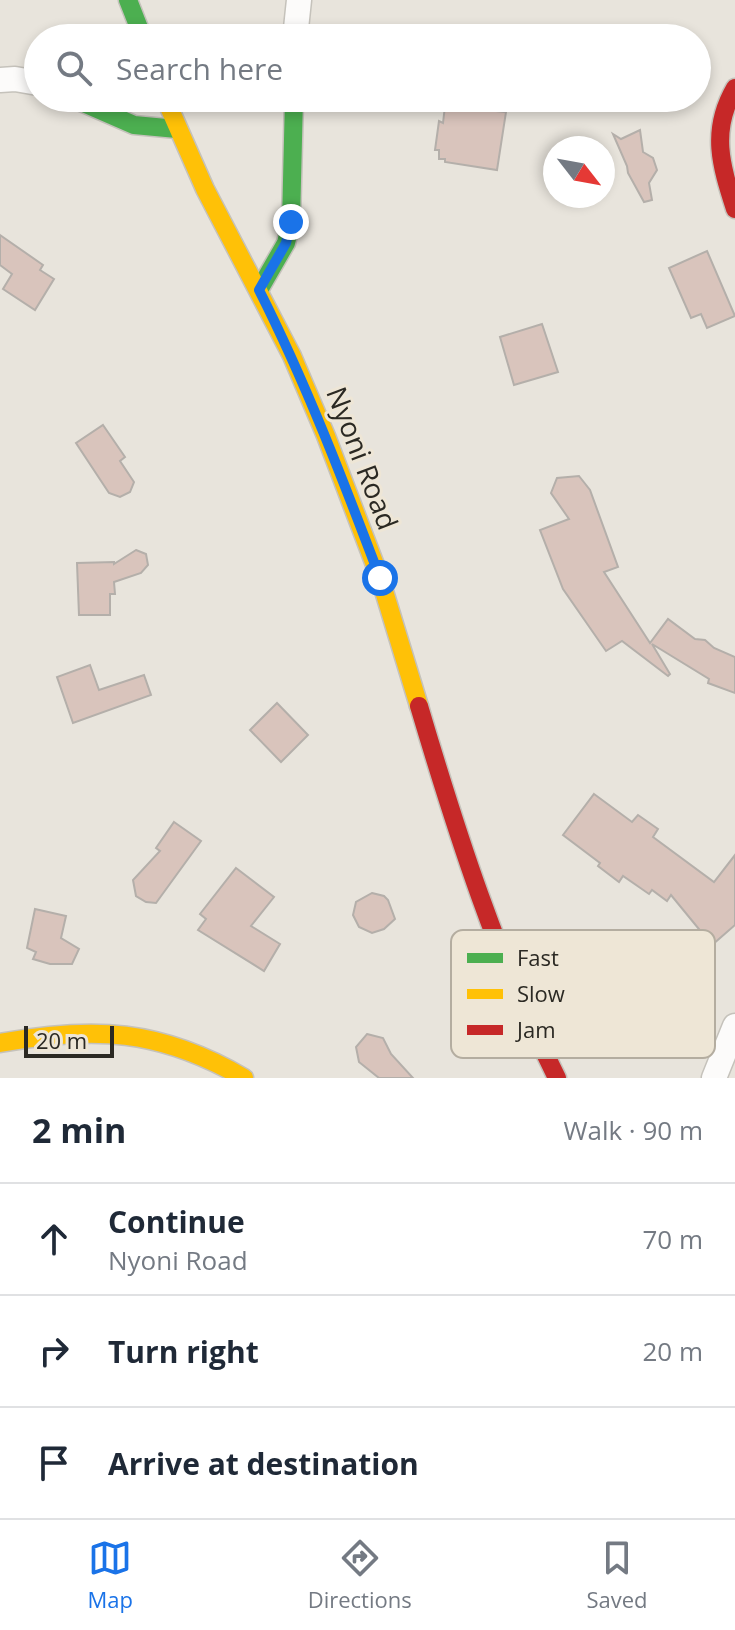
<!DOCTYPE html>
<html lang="en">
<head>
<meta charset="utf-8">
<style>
	:root { --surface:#fff; --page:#f6f6f7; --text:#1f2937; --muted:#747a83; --line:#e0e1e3; --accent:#1a73e8 }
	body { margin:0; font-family:"Open Sans",sans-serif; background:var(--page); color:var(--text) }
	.compass { position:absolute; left:543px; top:136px; width:72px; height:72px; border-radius:50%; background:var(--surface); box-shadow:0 4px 12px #0003; rotate:121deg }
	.scale { position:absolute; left:24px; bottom:20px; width:90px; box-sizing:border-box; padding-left:8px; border:4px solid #2b2923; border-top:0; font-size:22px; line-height:28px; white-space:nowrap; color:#2b2923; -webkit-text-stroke:6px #eee6d6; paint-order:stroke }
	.stop { position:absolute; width:24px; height:24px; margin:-18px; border:6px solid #1a73e8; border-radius:50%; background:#fff }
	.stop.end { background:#1a73e8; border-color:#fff; box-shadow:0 2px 8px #0008 }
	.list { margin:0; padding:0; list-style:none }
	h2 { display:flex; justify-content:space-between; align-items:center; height:104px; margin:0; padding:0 32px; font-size:34px }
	h2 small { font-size:26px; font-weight:400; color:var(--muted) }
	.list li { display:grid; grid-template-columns:52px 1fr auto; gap:24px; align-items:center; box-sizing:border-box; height:112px; padding:0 32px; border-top:2px solid var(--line) }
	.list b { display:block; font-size:30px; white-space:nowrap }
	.list p { margin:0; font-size:26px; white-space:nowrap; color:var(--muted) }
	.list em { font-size:26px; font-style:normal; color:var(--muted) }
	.icon { flex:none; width:44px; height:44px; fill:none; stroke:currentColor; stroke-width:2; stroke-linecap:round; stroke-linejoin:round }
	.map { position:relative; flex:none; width:735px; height:1078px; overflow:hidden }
	.search { position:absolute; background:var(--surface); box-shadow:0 4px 12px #0003; left:24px; right:24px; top:24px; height:88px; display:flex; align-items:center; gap:20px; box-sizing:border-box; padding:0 28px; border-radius:44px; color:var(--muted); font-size:30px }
	.sheet { height:440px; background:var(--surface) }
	nav { display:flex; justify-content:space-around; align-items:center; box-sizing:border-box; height:112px; border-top:2px solid var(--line); background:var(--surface); font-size:22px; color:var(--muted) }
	nav a { display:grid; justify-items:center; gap:4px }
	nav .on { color:var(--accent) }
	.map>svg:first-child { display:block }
	.building { fill:#d9c4bc; stroke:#b4afaa; stroke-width:2 }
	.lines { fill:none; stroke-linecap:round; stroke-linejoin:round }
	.street-casing { stroke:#c5c2bb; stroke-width:27 }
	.fast-casing { stroke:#c5c2bb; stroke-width:21 }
	.slow-casing { stroke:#c5c2bb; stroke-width:21 }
	.jam-casing { stroke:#c5c2bb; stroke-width:21 }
	.street { stroke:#fcfbfa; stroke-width:24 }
	.fast { stroke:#4caf50; stroke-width:18 }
	.slow { stroke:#ffc107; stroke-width:18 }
	.jam { stroke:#c62828; stroke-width:18 }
	.route { stroke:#1a73e8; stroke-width:10 }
	.labels { text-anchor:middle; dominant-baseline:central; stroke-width:6; stroke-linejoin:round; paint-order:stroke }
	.street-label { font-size:28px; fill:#2b2923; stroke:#eee6d6 }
	.key { fill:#eee6d6; stroke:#b4ada0; stroke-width:2 }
	.key-label { font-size:22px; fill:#2b2923 }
</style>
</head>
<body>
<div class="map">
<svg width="735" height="1078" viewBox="0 0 735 1078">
	<rect width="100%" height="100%" fill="#e8e4dc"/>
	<!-- building -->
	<g class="building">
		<path d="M445 106 506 112 497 170 445 162V159H439V150H435L439 121 443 123Z"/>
		<path d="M640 130 643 152 653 158 657 170 649 183 652 200 644 202 628 173 627 166 613 134 621 139Z"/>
		<path d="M0 235 43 265 40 270 54 279 35 310 3 289 12 274 0 265Z"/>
		<path d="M707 251 735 316 707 328 701 314 691 318 669 268Z"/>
		<path d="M542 324 558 372 514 385 500 337Z"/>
		<path d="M103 425 125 457 120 461 134 482 130 492 120 497 109 493 76 443Z"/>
		<path d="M579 476 590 490 618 567 604 572 650 643 668 619 695 639 705 640 714 648 735 657V693L708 683 709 679 652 644 670 674 668 676 622 641 606 651 563 589 540 530 569 519 551 493 557 478Z"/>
		<path d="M136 550 146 554 148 565 141 573 114 582 115 594H110V615H79L77 563 114 562V564Z"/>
		<path d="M90 665 99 690 144 675 151 695 73 723 57 677Z"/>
		<path d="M277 703 308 735 281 762 250 730Z"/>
		<path d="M594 794 632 822 638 815 658 829 653 837 714 882 735 855V925L712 945 671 895 667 901 652 890 649 894 623 876 619 882 598 866 600 863 563 835Z"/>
		<path d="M174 822 201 841 156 903 146 902 136 896 133 880 160 851 156 848Z"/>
		<path d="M236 868 274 897 251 926 280 944 264 971 198 930 206 919 200 914Z"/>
		<path d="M372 893 384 896 388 900 395 919 384 929 372 933 359 927 353 915 356 902Z"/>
		<path d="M35 909 66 916 61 938 79 949 72 964H50L33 959 36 952 27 948Z"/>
		<path d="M367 1034 383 1038 391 1054 413 1078H379L359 1062 356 1047Z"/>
	</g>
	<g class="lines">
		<defs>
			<g id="street">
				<path d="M295 38 299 0"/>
				<path d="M0 80 15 79 38 83"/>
				<path d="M714 1078 735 1026"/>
			</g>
			<g id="fast">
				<path d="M128 0 143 38"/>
				<path d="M72 98 134 125 177 129"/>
				<path d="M259 290 286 243 291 222 294 98"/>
			</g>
			<g id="slow">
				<path d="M165 98 205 189 292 356 326 436 380 578 419 706"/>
				<path d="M0 1043C94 1026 160 1029 244 1078"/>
			</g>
			<g id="jam">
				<path d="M735 88C710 131 721 165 735 209"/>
				<path d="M419 706C457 834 497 959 557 1078"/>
			</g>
		</defs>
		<!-- street casing -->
		<use href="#street" class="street-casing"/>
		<!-- fast casing -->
		<use href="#fast" class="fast-casing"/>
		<!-- slow casing -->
		<use href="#slow" class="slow-casing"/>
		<!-- jam casing -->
		<use href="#jam" class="jam-casing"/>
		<!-- street -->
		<use href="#street" class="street"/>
		<!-- fast -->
		<use href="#fast" class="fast"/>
		<!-- slow -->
		<use href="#slow" class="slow"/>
		<!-- jam -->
		<use href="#jam" class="jam"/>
	</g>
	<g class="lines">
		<!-- route -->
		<path class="route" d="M291 222 286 243 259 290C306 383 343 480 380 578"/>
	</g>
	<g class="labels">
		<!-- street labels -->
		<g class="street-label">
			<text transform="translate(363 458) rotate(69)">Nyoni Road</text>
		</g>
	</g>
	<!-- legend -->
	<rect x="451" y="930" width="264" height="128" rx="12" class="key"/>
	<rect x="467" y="953" width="36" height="10" fill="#4caf50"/>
	<rect x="467" y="989" width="36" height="10" fill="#ffc107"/>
	<rect x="467" y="1025" width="36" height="10" fill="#c62828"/>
	<g class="key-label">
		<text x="517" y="966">Fast</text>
		<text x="517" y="1002">Slow</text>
		<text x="517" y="1038">Jam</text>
	</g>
</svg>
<svg class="compass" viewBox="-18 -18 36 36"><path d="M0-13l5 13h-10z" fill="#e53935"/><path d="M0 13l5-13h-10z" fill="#747a83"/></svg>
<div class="scale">20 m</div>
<div class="stop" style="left:380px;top:578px"></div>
<div class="stop end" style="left:291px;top:222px"></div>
<div class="search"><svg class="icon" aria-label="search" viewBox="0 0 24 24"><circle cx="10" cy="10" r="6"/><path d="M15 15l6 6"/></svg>Search here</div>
</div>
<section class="sheet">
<h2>2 min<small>Walk · 90 m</small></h2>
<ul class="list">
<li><svg class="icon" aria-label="ahead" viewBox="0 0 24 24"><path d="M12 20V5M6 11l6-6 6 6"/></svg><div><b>Continue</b><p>Nyoni Road</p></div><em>70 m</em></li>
<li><svg class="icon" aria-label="right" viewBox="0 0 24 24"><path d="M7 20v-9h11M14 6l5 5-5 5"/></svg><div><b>Turn right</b></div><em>20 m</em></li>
<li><svg class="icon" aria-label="arrive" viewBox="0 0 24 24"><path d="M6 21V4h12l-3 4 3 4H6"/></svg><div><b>Arrive at destination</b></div></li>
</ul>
</section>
<nav>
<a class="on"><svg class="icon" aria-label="map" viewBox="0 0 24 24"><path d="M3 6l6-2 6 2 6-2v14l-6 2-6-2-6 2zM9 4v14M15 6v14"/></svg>Map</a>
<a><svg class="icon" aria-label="directions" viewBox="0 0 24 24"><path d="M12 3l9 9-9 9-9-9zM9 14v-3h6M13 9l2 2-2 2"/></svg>Directions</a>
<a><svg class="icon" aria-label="saved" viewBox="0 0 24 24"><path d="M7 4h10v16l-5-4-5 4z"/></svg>Saved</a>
</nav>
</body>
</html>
